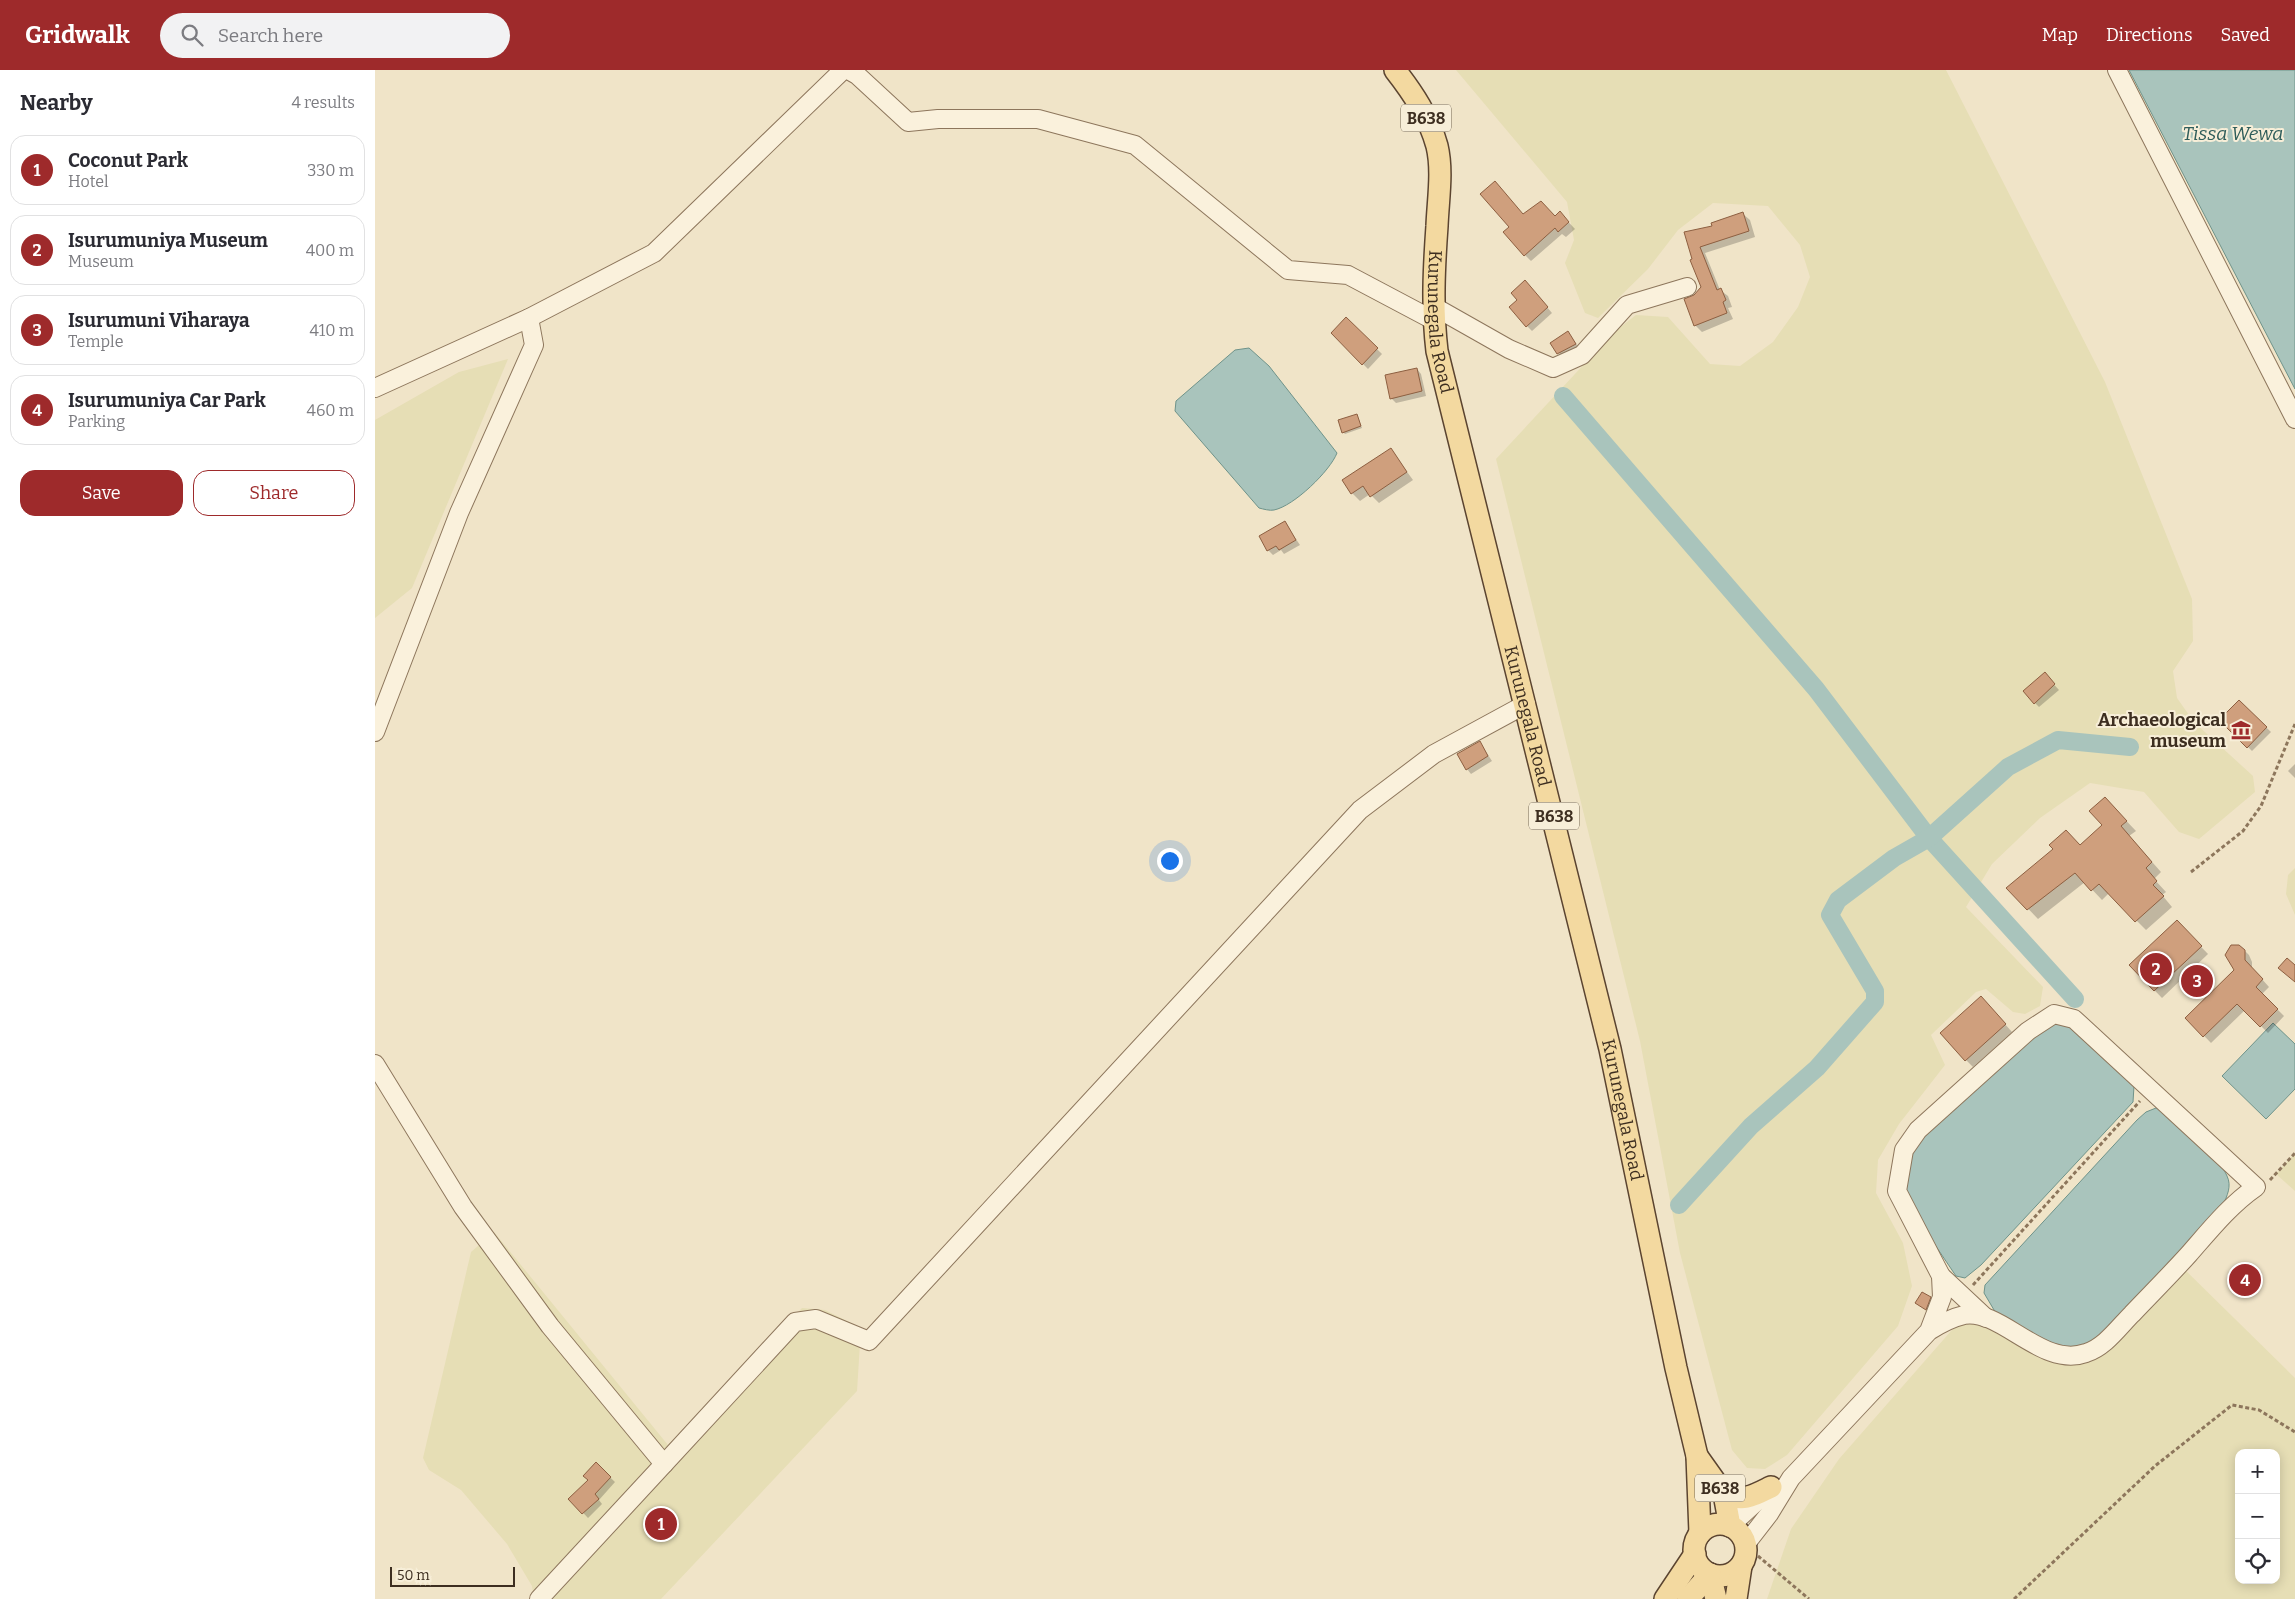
<!DOCTYPE html>
<html lang="en">
<head>
<meta charset="utf-8">
<style>
	:root { --surface:#fff; --page:#f2f2f3; --text:#2b2b33; --muted:#7c7c81; --line:#e1e1e2; --accent:#9e2a2b }
	body { margin:0; font-family:Bitter,serif; background:var(--page); color:var(--text) }
	.controls { position:absolute; right:15px; bottom:15px; display:grid; overflow:hidden; border-radius:10px; box-shadow:0 2px 12px #0003 }
	.controls button { width:45px; height:45px; display:grid; place-items:center; padding:0; border:0; border-bottom:1px solid var(--line); background:var(--surface); color:var(--text); font:25px sans-serif }
	.scale { position:absolute; left:15px; bottom:12px; width:125px; box-sizing:border-box; padding-left:5px; border:2px solid #3d2e20; border-top:0; font-size:14px; line-height:18px; white-space:nowrap; color:#3d2e20; -webkit-text-stroke:4px #f7eed8; paint-order:stroke }
	.you { position:absolute; left:794px; top:790px; width:18px; height:18px; margin:-12px; border:4px solid #fff; border-radius:50%; background:#1a73e8; box-shadow:0 0 0 8px #1a73e833 }
	.badge { display:grid; place-items:center; width:32px; height:32px; border-radius:50%; background:var(--accent); color:#fff; font-size:16px; font-weight:700 }
	.pin { position:absolute; translate:-50% -50%; border:2px solid #fff; box-shadow:0 1px 5px #0006 }
	.list { margin:0; padding:0; list-style:none }
	h2 { display:flex; justify-content:space-between; align-items:center; height:65px; margin:0; padding:0 20px; font-size:21px }
	h2 small { font-size:16px; font-weight:400; color:var(--muted) }
	.list li { display:grid; grid-template-columns:32px 1fr auto; gap:15px; align-items:center; box-sizing:border-box; height:70px; margin:0 10px 10px; padding:0 10px; border:1px solid var(--line); border-radius:15px }
	.list b { display:block; font-size:19px; white-space:nowrap }
	.list p { margin:0; font-size:16px; white-space:nowrap; color:var(--muted) }
	.list em { font-size:16px; font-style:normal; color:var(--muted) }
	.actions { display:flex; gap:10px; padding:15px 20px }
	.actions a { flex:1; padding:11px 0; border:1px solid var(--accent); border-radius:15px; text-align:center; font-size:18px; color:var(--accent) }
	.actions .main { background:var(--accent); color:#fff }
	.icon { flex:none; width:28px; height:28px; fill:none; stroke:currentColor; stroke-width:2; stroke-linecap:round; stroke-linejoin:round }
	.map { position:relative; flex:none; width:1920px; height:1529px; overflow:hidden }
	header { display:flex; align-items:center; gap:30px; box-sizing:border-box; height:70px; padding:0 25px; background:var(--accent); color:#fff }
	header strong { font-size:24px }
	nav { display:flex; gap:28px; margin-inline-start:auto; font-size:18px }
	.search { width:350px; height:45px; background:var(--page); display:flex; align-items:center; gap:12px; box-sizing:border-box; padding:0 18px; border-radius:28px; color:var(--muted); font-size:19px }
	main { display:flex }
	aside { flex:1; background:var(--surface) }
	.map>svg:first-child { display:block }
	.farmland { fill:#e6deb5; fill-rule:evenodd }
	.water { fill:#a9c4bc; stroke:#6f938a }
	.shadow { fill:#0003 }
	.lines { fill:none; stroke-linecap:round; stroke-linejoin:round }
	.canal { stroke:#a9c4bc; stroke-width:18 }
	.building { fill:#cf9f7d; stroke:#8d5f41 }
	.minor-casing { stroke:#8d765c; stroke-width:20 }
	.major-casing { stroke:#5b4430; stroke-width:24 }
	.path { stroke:#8d765c; stroke-width:3; stroke-dasharray:4 2.5; stroke-linecap:butt }
	.minor { stroke:#faf1dc; stroke-width:18 }
	.major { stroke:#f3d9a0; stroke-width:21 }
	.labels { text-anchor:middle; dominant-baseline:central; stroke-width:4; stroke-linejoin:round; paint-order:stroke }
	.shield { fill:#f7eed8; stroke:#756857; stroke-width:1 }
	.shield-label { font-size:16px; font-weight:bold; fill:#3d2e20 }
	.street-label { font-size:18px; fill:#3d2e20; stroke:#f7eed8 }
	.poi-label { font-size:18px; font-weight:bold; fill:#3d2e20; stroke:#f7eed8; text-anchor:end }
	.water-label { font-size:19px; font-style:italic; fill:#2f5d5a; stroke:#f7eed8 }
</style>
</head>
<body>
<header>
<strong>Gridwalk</strong>
<div class="search"><svg class="icon" aria-label="search" viewBox="0 0 24 24"><circle cx="10" cy="10" r="6"/><path d="M15 15l6 6"/></svg>Search here</div>
<nav><a>Map</a><a>Directions</a><a>Saved</a></nav>
</header>
<main>
<aside>
<h2>Nearby<small>4 results</small></h2>
<ul class="list">
<li><span class="badge">1</span><div><b>Coconut Park</b><p>Hotel</p></div><em>330 m</em></li>
<li><span class="badge">2</span><div><b>Isurumuniya Museum</b><p>Museum</p></div><em>400 m</em></li>
<li><span class="badge">3</span><div><b>Isurumuni Viharaya</b><p>Temple</p></div><em>410 m</em></li>
<li><span class="badge">4</span><div><b>Isurumuniya Car Park</b><p>Parking</p></div><em>460 m</em></li>
</ul>
<div class="actions"><a class="main">Save</a><a>Share</a></div>
</aside>
<div class="map">
<svg width="1920" height="1529" viewBox="0 0 1920 1529">
	<rect width="100%" height="100%" fill="#f0e4c8"/>
	<!-- farmland -->
	<g class="farmland">
		<path d="M1081 0H1571L1730 312 1817 529 1818 571 1798 601 1802 628 1819 652 1878 706 1880 722 1824 769 1804 762 1769 722 1715 713 1665 748 1617 794 1591 837 1668 917 1665 936 1650 944 1638 942 1611 919 1601 922 1556 965 1570 995 1524 1054 1503 1090 1501 1123 1528 1173 1537 1216 1523 1256 1412 1385 1390 1399 1372 1398 1357 1380 1305 1183 1265 971 1121 389 1239 262 1261 245 1293 247 1335 294 1365 296 1398 272 1423 237 1435 207 1425 175 1393 136 1338 133 1303 160 1273 199 1223 248 1210 243 1190 193 1199 170 1192 132Z"/>
		<path d="M133 289 37 518 0 548V350L84 302Z"/>
		<path d="M1920 798V845L1911 824 1913 805Z"/>
		<path d="M1920 1083V1121L1901 1104Z"/>
		<path d="M119 1162 293 1375 427 1238 450 1240 486 1258 482 1321 286 1529H159L157 1516 132 1474 86 1420 54 1400 48 1388 96 1182Z"/>
		<path d="M1804 1194 1920 1308V1529H1392L1416 1459 1464 1389 1590 1245 1611 1248ZM1864 1383H1901V1510H1864Z"/>
	</g>
	<!-- water -->
	<g class="water">
		<path d="M1754 0H1920V319Z"/>
		<path d="M874 278 894 296 962 383C955 401 919 436 899 440 895 441 888 439 884 438L800 341 801 331 860 280Z"/>
		<path d="M1674 952 1689 953 1745 999 1759 1016 1758 1032 1606 1195 1590 1208 1581 1206 1556 1169 1525 1111 1547 1062Z"/>
		<path d="M1898 953 1920 974V1019L1891 1049 1847 1006Z"/>
		<path d="M1781 1038 1787 1039C1804 1054 1844 1086 1852 1106 1857 1116 1852 1126 1848 1135L1715 1278 1685 1281 1622 1245 1609 1223 1610 1215 1762 1050 1771 1042Z"/>
	</g>
	<!-- shadow -->
	<g class="shadow">
		<path d="M1185 143 1200 159 1191 167 1187 164 1156 191 1150 185 1149 145 1180 147Z"/>
		<path d="M1368 144 1375 150 1380 167 1330 183 1345 220 1353 226 1357 237 1353 238 1358 249 1327 262 1320 255V226L1327 217 1311 162 1338 157Z"/>
		<path d="M1155 217 1177 243 1157 261 1152 256Z"/>
		<path d="M971 249 1007 284 993 299 957 263Z"/>
		<path d="M1193 263 1205 279 1188 288 1177 274Z"/>
		<path d="M1042 299 1046 304 1051 326 1021 333 1016 328Z"/>
		<path d="M982 345 987 358 970 364 968 362Z"/>
		<path d="M1016 380 1038 410 1004 433 995 424 985 431 977 423Z"/>
		<path d="M910 453 925 475 909 484 906 480 898 485 893 480Z"/>
		<path d="M1674 609 1684 620 1664 637 1660 633Z"/>
		<path d="M1864 631 1896 662 1877 681 1846 650Z"/>
		<path d="M1105 673 1117 691 1096 704 1092 699Z"/>
		<path d="M1920 694V708L1913 701Z"/>
		<path d="M1739 738 1761 761 1754 766 1786 802 1779 809 1791 822 1787 825 1797 837 1771 860 1734 823 1727 830 1710 812 1663 849 1633 818 1705 776 1729 755Z"/>
		<path d="M1802 852 1833 884 1787 928 1756 896Z"/>
		<path d="M1860 875 1867 878 1874 885 1877 892V898L1894 917 1887 924 1909 946 1893 963 1870 940 1836 973 1812 948 1861 900 1852 885 1854 878Z"/>
		<path d="M1613 935 1637 962 1598 997 1591 990Z"/>
		<path d="M1555 1228 1557 1230 1553 1241 1544 1235Z"/>
		<path d="M221 1394 240 1412 224 1430 227 1434 213 1448 195 1429 215 1411Z"/>
	</g>
	<g class="lines">
		<!-- canal -->
		<g class="canal">
			<path d="M1188 326 1441 619 1554 768 1700 929"/>
			<path d="M1304 1135 1376 1056 1442 998 1500 932V921L1455 845 1463 830 1519 788 1554 768 1633 697 1683 670 1755 677"/>
		</g>
	</g>
	<!-- building -->
	<g class="building">
		<path d="M1120 111 1148 144 1166 131 1180 146 1185 141 1194 152 1183 162 1180 158 1149 186 1128 162 1134 157 1105 124Z"/>
		<path d="M1368 142 1374 161 1325 177 1342 220 1346 218 1351 230 1348 232 1352 243 1319 256 1309 229 1319 225 1326 217 1315 190 1317 189 1309 162 1337 156 1336 153Z"/>
		<path d="M1150 210 1173 237 1151 257 1134 237 1142 230 1136 223Z"/>
		<path d="M971 247 1003 278 987 295 956 263Z"/>
		<path d="M1193 261 1201 274 1182 284 1175 273Z"/>
		<path d="M1042 298 1047 321 1015 329 1010 305Z"/>
		<path d="M982 344 986 356 967 363 963 350Z"/>
		<path d="M1016 378 1032 402 995 427 988 416 976 424 967 410Z"/>
		<path d="M910 451 921 470 904 480 901 476 892 481 884 466Z"/>
		<path d="M1670 602 1680 614 1659 634 1648 621Z"/>
		<path d="M1864 630 1892 657 1872 678 1844 650Z"/>
		<path d="M1105 671 1113 686 1091 700 1082 684Z"/>
		<path d="M1730 727 1752 751 1746 756 1777 792 1771 798 1782 811 1778 815 1789 826 1760 852 1724 814 1716 821 1700 803 1652 840 1631 818 1678 779 1674 775 1691 760 1705 775 1727 755 1714 741Z"/>
		<path d="M1802 850 1827 876 1779 921 1754 895Z"/>
		<path d="M1856 875H1864L1870 880V890L1888 909 1881 917 1903 939 1885 957 1862 934 1828 967 1810 948 1859 900 1850 885Z"/>
		<path d="M1912 888 1920 895V912L1903 898Z"/>
		<path d="M1606 926 1631 954 1590 991 1565 963Z"/>
		<path d="M1547 1222 1556 1227 1551 1240 1540 1233Z"/>
		<path d="M221 1392 236 1407 220 1424 224 1429 207 1444 193 1429 213 1410 208 1406Z"/>
	</g>
	<g class="lines">
		<defs>
			<g id="minor">
				<path d="M473 0 482 5 533 52 563 49H663L760 75 913 200 973 205 1058 250"/>
				<path d="M1742 0 1920 349"/>
				<path d="M1058 236 1134 279 1178 298 1207 285 1252 235 1312 217"/>
				<path d="M0 318 154 248 279 183 468 0"/>
				<path d="M0 662 84 443 159 275 154 248"/>
				<path d="M0 994 88 1137 175 1256 289 1394 164 1529"/>
				<path d="M1566 1206 1611 1248"/>
				<path d="M289 1394 420 1252 441 1249 494 1271 985 740 1059 684 1151 634"/>
				<path d="M1355 1456 1392 1422"/>
				<path d="M1370 1475 1394 1444 1416 1408 1554 1261C1565 1254 1576 1248 1589 1245 1626 1238 1667 1299 1711 1283 1730 1277 1743 1258 1757 1244 1776 1224 1796 1204 1814 1184 1835 1160 1855 1135 1881 1117L1699 949 1679 944 1653 961 1543 1060 1529 1080 1522 1121 1566 1206 1567 1227 1554 1261"/>
			</g>
			<g id="major">
				<path id="s1" d="M1020 0C1038 23 1054 47 1062 76 1068 101 1063 130 1062 156 1059 198 1057 239 1062 281L1235 979 1301 1298 1322 1386 1325 1463"/>
				<path d="M1322 1386 1349 1424 1355 1456"/>
				<path d="M1349 1424C1369 1432 1378 1426 1396 1417"/>
				<circle cx="1345" cy="1480" r="26"/>
				<path d="M1335 1504 1341 1529"/>
				<path d="M1290 1529 1320 1484"/>
				<path d="M1313 1529 1335 1504"/>
				<path d="M1361 1529 1366 1496"/>
			</g>
		</defs>
		<!-- minor casing -->
		<use href="#minor" class="minor-casing"/>
		<!-- major casing -->
		<use href="#major" class="major-casing"/>
		<!-- path -->
		<g class="path">
			<path d="M1816 802 1868 761 1886 736 1920 654"/>
			<path d="M1895 1110 1920 1083"/>
			<path d="M1598 1215 1765 1031"/>
			<path d="M1383 1486 1434 1529"/>
			<path d="M1639 1529 1780 1396 1857 1335 1884 1340 1920 1362"/>
		</g>
		<!-- minor -->
		<use href="#minor" class="minor"/>
		<!-- major -->
		<use href="#major" class="major"/>
	</g>
	<!-- icons -->
	<defs>
		<symbol id="museum-bare" viewBox="-9 -9 18 18"><path d="M0-6L6-3V-2H-6V-3ZM-5-1h2V3h-2ZM-1-1h2V3h-2ZM3-1h2V3H3ZM-6 4H6V6H-6Z" fill="#9e2a2b" stroke="#f7eed8" stroke-width="2.5" paint-order="stroke"/></symbol>
	</defs>
	<g fill-rule="evenodd">
		<use href="#museum-bare" x="1852" y="646" width="28" height="28"/>
	</g>
	<g class="labels">
		<!-- shield labels -->
		<g class="shield">
			<rect x="1026" y="34.5" width="50" height="27" rx="4"/>
			<rect x="1154" y="732.5" width="50" height="27" rx="4"/>
			<rect x="1320" y="1404.5" width="50" height="27" rx="4"/>
		</g>
		<g class="shield-label">
			<text x="1051" y="48">B638</text>
			<text x="1179" y="746">B638</text>
			<text x="1345" y="1418">B638</text>
		</g>
		<!-- street labels -->
		<g class="street-label">
			<text stroke="none"><textPath href="#s1" startOffset="264">Kurunegala Road</textPath></text>
			<text stroke="none"><textPath href="#s1" startOffset="669">Kurunegala Road</textPath></text>
			<text stroke="none"><textPath href="#s1" startOffset="1074">Kurunegala Road</textPath></text>
		</g>
		<!-- poi labels -->
		<g class="poi-label">
			<text x="1851" y="650">Archaeological<tspan x="1851" dy="21">museum</tspan></text>
		</g>
		<!-- water labels -->
		<g class="water-label">
			<text x="1858" y="63">Tissa Wewa</text>
		</g>
	</g>
</svg>
<div class="controls">
<button>+</button>
<button>−</button>
<button><svg class="icon" aria-label="locate" viewBox="0 0 24 24"><circle cx="12" cy="12" r="6"/><path d="M12 2v4M12 18v4M2 12h4M18 12h4"/></svg></button>
</div>
<div class="scale">50 m</div>
<div class="you"></div>
<div class="pin badge" style="left:286px;top:1454px">1</div>
<div class="pin badge" style="left:1781px;top:899px">2</div>
<div class="pin badge" style="left:1822px;top:911px">3</div>
<div class="pin badge" style="left:1870px;top:1210px">4</div>
</div>
</main>
</body>
</html>
